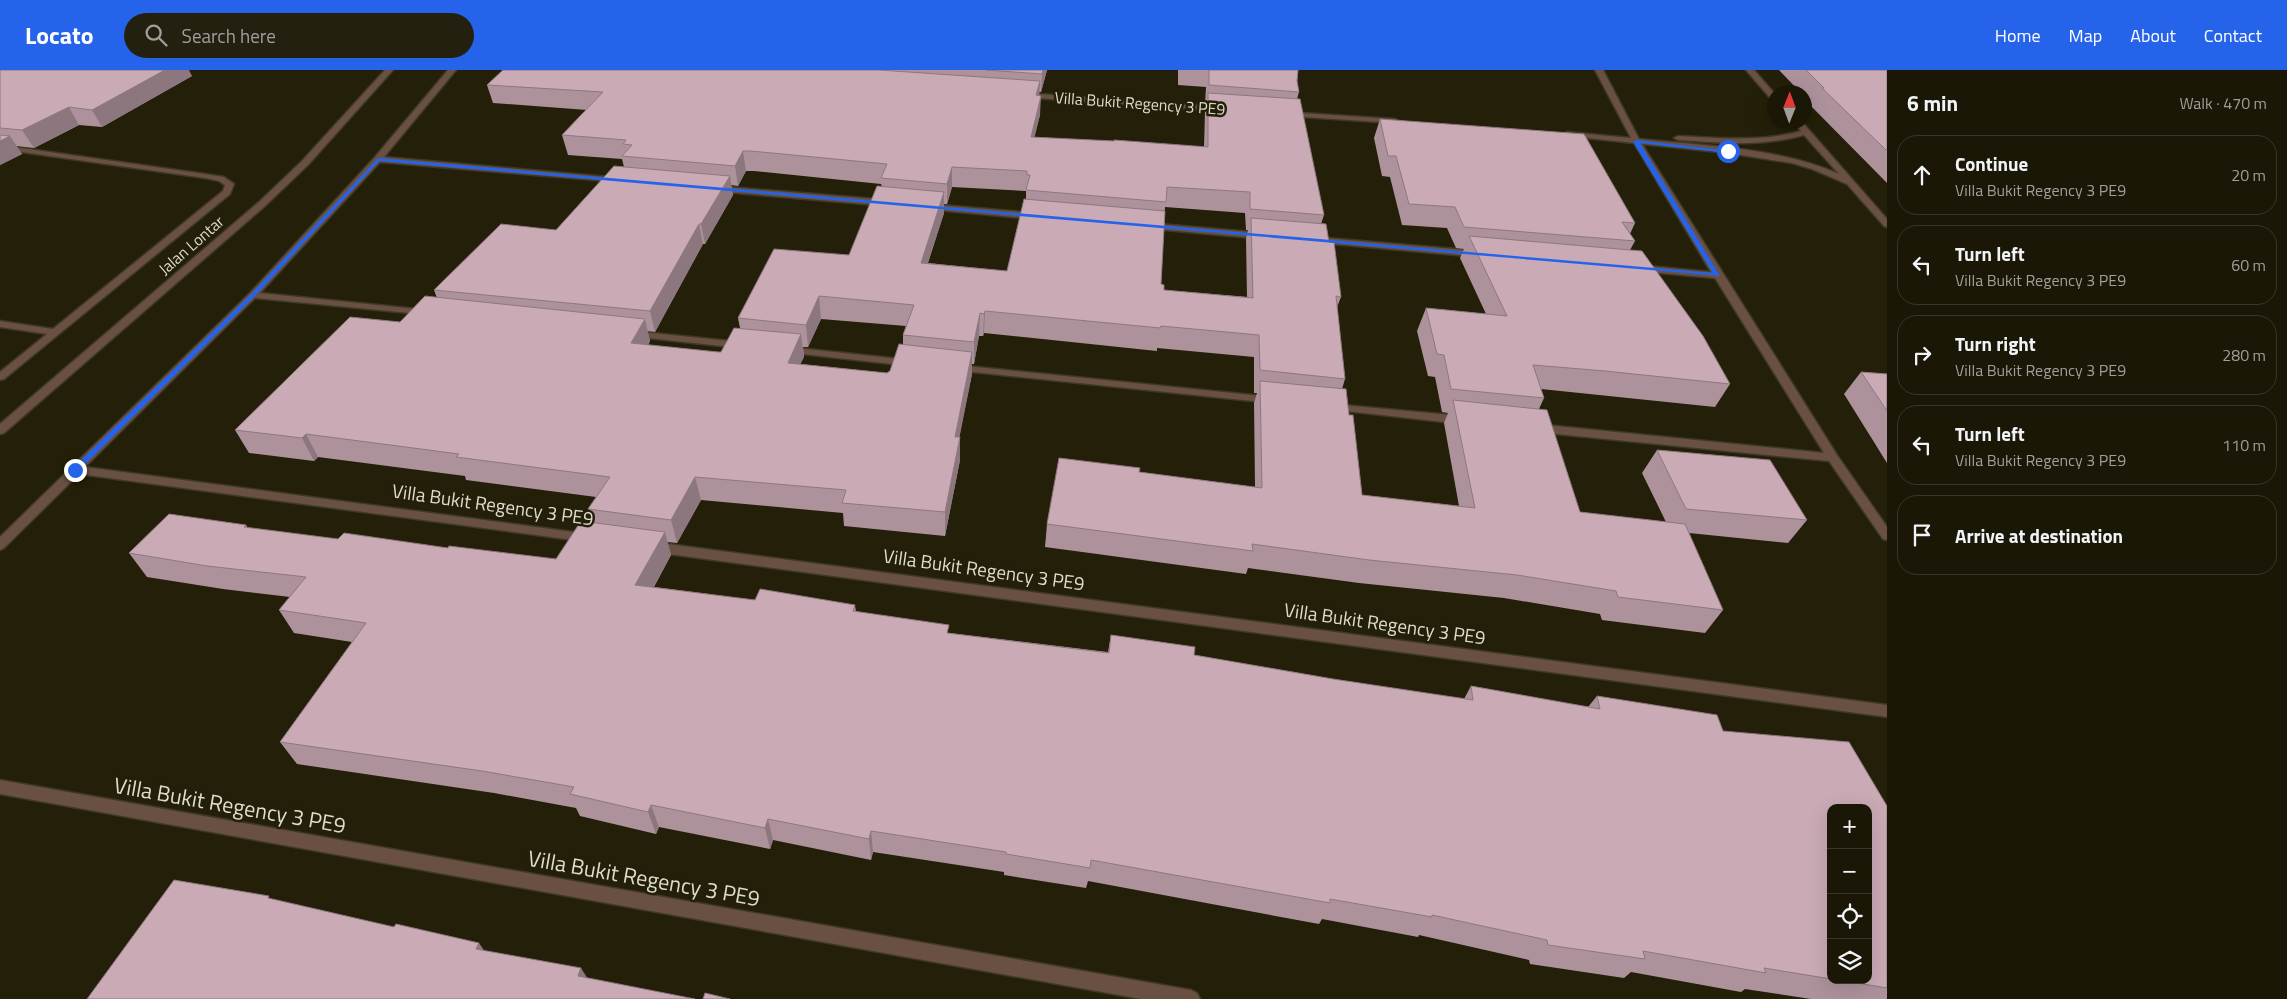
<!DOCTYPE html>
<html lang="en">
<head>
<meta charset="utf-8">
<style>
	:root { --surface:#1a1706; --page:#232010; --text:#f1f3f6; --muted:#9f9f9b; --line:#383628; --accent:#2563eb }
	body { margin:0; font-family:"Titillium Web",sans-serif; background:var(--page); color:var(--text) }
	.controls { position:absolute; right:15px; bottom:15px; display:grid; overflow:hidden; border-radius:10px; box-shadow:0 5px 20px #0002 }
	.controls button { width:45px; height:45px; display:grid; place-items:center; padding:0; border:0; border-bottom:1px solid var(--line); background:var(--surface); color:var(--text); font:25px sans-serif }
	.compass { position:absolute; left:1767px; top:15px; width:45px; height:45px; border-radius:50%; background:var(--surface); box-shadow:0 5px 20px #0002; rotate:1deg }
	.stop { position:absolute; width:15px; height:15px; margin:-11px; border:4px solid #2563eb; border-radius:50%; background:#fff }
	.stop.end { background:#2563eb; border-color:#fff; box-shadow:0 1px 5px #0008 }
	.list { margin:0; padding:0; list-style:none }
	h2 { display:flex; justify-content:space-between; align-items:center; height:65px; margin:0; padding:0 20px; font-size:21px }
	h2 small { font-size:16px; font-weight:400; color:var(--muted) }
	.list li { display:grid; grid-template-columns:32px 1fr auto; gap:15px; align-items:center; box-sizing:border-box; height:80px; margin:0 10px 10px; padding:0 10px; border:1px solid var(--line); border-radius:20px }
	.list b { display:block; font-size:19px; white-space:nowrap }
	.list p { margin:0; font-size:16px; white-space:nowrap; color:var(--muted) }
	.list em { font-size:16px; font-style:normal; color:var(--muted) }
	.icon { flex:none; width:28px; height:28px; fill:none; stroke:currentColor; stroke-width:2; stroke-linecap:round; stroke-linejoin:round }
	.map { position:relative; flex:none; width:1887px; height:929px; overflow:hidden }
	header { display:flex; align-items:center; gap:30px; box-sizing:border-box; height:70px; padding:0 25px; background:var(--accent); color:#fff }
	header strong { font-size:24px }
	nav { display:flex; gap:28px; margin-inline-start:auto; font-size:18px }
	.search { width:350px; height:45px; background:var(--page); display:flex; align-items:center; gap:12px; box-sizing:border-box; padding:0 18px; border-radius:28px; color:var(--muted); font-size:19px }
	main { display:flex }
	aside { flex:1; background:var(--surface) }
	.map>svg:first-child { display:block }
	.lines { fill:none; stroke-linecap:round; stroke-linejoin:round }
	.minor-casing { stroke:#3d3924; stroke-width:3 }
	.minor { fill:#695042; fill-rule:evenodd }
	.wall { fill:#ad929c; fill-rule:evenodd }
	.shaded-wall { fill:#8d777f }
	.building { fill:#c9aab5; stroke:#8d777f }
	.route { fill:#2563eb }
	.labels { text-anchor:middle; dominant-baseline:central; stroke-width:5; stroke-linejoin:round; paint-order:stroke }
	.far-street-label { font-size:16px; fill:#dfdcce; stroke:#231f08 }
	.street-label { font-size:19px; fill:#dfdcce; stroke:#231f08 }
	.near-street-label { font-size:22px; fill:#dfdcce; stroke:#231f08 }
</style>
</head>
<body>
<header>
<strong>Locato</strong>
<div class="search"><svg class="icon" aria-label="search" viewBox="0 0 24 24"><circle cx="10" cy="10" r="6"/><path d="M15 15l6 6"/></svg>Search here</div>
<nav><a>Home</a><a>Map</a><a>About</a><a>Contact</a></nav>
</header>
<main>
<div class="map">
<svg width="1887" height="929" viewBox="0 0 1887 929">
	<rect width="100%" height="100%" fill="#231f08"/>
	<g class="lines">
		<defs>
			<g id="minor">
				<path d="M385 0H393L308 95 265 136 4 363 0 364V354L259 132 302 91Z"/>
				<path d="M448 0H456L384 87 619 108 623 110 619 112 380 92 260 223 427 240 432 243 430 245 255 228 85 397 588 464 592 465 594 468 592 471 588 472 79 404 4 478 0 480V467L250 223 375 87Z"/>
				<path d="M1595 0H1603L1639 69C1705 76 1777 77 1839 104L1804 65C1763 77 1721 73 1678 70L1674 68 1678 66C1719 68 1761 72 1801 61L1794 52H1802L1887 149V157L1884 156 1847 114 1812 99 1792 93 1728 83 1642 74 1837 385 1887 457V470L1883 469 1829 391 1536 362 1530 358 1536 354 1824 383 1715 208 1638 201 1633 198 1638 195 1711 202 1634 73 1567 66 1563 64 1567 62 1631 68Z"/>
				<path d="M1746 0H1754L1774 23V29H1771Z"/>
				<path d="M1024 23 1223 37 1227 39 1223 41 1021 27V23Z"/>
				<path d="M1285 42 1395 49 1399 51 1395 53 1288 46 1284 44Z"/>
				<path d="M0 75 205 104 224 107 234 114 230 124 4 309 0 310V302L47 264 0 257V251L53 259 223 121 225 115 219 111 205 108 0 79Z"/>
				<path d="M716 116 888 130 892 133 888 136 713 121 712 119Z"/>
				<path d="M928 134 1035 143 1039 146 1035 149 925 139 924 137Z"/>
				<path d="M1147 153 1264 163 1268 166 1264 169 1144 158 1143 156Z"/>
				<path d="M1314 167 1479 181 1484 184 1479 187 1311 172V168Z"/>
				<path d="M633 261 740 272 745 275 740 278 629 266V262Z"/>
				<path d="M788 277 910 290 915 293 910 296 784 282 783 280Z"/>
				<path d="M957 295 1273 327 1278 330 1273 333 953 300 952 298Z"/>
				<path d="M1332 334 1462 346 1468 350 1462 354 1328 339 1327 337Z"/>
				<path d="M653 472 1887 635V647L653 482 647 477Z"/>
				<path d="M0 710 1191 920 1197 923 1200 929H1141L0 724Z"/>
			</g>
		</defs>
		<!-- minor casing -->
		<use href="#minor" class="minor-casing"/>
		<!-- minor -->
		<use href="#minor" class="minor"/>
	</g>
	<!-- wall -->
	<g class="wall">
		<path d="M0 0 192 6 102 57 79 55 34 78 16 76 22 84 0 95Z"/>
		<path d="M503 0H1047L1041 22H1039L1040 45 1034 67 1204 77 1205 42 1206 34H1205L1206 17 1178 15V0H1298L1297 11 1299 22 1297 29 1324 145 1321 154 1341 227 1337 237 1345 309 1342 319 1349 345 1362 425 1459 436 1444 353 1448 343 1442 342 1435 307 1428 306 1417 261 1426 238 1486 244 1460 188 1464 179 1456 178 1447 158 1402 155 1390 107 1382 106 1374 68 1380 49 1635 153 1630 164 1635 171 1630 180 1730 314 1715 337 1541 319 1544 328 1539 339 1580 442 1666 452 1642 403 1657 380 1807 450 1788 473 1689 463 1723 540 1705 563 1602 550 1600 544 1504 528 1359 513 1248 498 1246 504 1045 477 1047 454 1139 402 1255 417 1254 333 1257 323H1254V287L1157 278V281L984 263 983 266H979L974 294H972V304L959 367H960V390L945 466 844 456 843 443 701 430 677 473 667 472 671 485 654 517 755 530 855 535 856 542 949 563 1108 582 1111 565 1194 585 1333 609 1464 629 1471 616 1588 637 1597 626 1723 661 1887 736V929H1811L1745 919 1741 922 1631 902 1624 908 1530 894 1529 890 1419 865 1418 867 1322 849 1319 854 1088 811 1086 818 1004 805V802L873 782 871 790 773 770 770 779 659 757 656 764 580 746 576 738 494 723 297 694 280 672 352 572 294 563 279 540 290 527 223 519 147 507 129 483 246 455 248 458 338 469 448 478 556 489 593 453 588 439 596 427 466 410 465 406 318 387 314 391 249 383 235 360 437 228 434 220 556 160 624 97 622 89 568 85 562 65 587 40 493 33 487 15ZM746 101H754L881 114 882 117 849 185 738 248 740 258 721 282H718L648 275 650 271 647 261 655 262 703 174H705L733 125 731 115 738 116ZM952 117 1026 121V129L1007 201 928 193 944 143V134H947ZM1165 137 1245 143 1246 160H1248L1246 169 1247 227 1164 220 1161 214ZM821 249 906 256 903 265V275L890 301 887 303 800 294 804 287 803 277H808ZM1831 738 1868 910H1831Z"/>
		<path d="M1779 0H1887V113L1811 36 1812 35 1804 27V22H1800Z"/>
		<path d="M1861 302 1887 304V393L1844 324Z"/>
	</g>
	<!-- shaded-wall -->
	<g class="shaded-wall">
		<path d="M165 0H189L192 6 102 57 92 40Z"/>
		<path d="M1043 0H1047L1041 22 1042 4Z"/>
		<path d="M1040 11 1039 30 1036 25Z"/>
		<path d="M1041 26 1040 45 1030 86 1031 67Z"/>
		<path d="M69 37 79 55 34 78 22 60Z"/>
		<path d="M10 66 22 84 0 95V71Z"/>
		<path d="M743 81 746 101 738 116 735 96Z"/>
		<path d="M952 97V117L947 134V114Z"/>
		<path d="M730 106 733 125 705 174 701 154Z"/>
		<path d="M944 122V143L921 214V193Z"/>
		<path d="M699 154 703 174 655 262 650 241Z"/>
		<path d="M819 226 821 249 808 277 806 255Z"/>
		<path d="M985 241 984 263 983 266 984 244Z"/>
		<path d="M980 243 979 266 974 294V272Z"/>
		<path d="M645 249 650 271 636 295 631 273Z"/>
		<path d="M801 264 804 287 790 315 788 293Z"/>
		<path d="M972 282V304L955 390V367Z"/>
		<path d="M306 364 318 387 314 391 302 368Z"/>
		<path d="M960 367V390L945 466V442Z"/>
		<path d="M695 407 701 430 677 473 671 450Z"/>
		<path d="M665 462 671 485 642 538 635 515Z"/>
		<path d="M651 735 659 757 656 764 648 742Z"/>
		<path d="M768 749 773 770 770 779 765 758Z"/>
		<path d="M871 761 873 782 871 790 869 769Z"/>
		<path d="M479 873 493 893 476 879Z"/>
		<path d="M581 898 593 917 578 906Z"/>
	</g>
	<!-- building -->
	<g class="building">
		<path d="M0 0H165L92 40 69 37 22 60 0 58Z"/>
		<path d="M503 0H879L1040 11 1036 25 1041 26 1031 67 1114 71V70L1208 77V23L1300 29 1324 145 1250 139V122L1167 117 1166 132 1026 120 1030 105H1027V101L952 97 947 114 881 108 887 94 751 81H743L735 96 622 86 632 75 623 74 626 70 562 65 603 22 487 15Z"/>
		<path d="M986 0H1043L1042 4Z"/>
		<path d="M1209 0H1298L1297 11 1299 22 1209 15Z"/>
		<path d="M1806 0H1887V81L1822 18H1824Z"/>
		<path d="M1380 49 1584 64 1635 153 1622 152 1635 171 1464 157 1455 137 1409 134 1396 86H1388Z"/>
		<path d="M0 65 10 66 0 71Z"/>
		<path d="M614 96 730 106 701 154H699L650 241 434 220 501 154 556 160Z"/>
		<path d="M877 116 944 122 921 193 1007 201 1024 129 1165 141 1161 214 1164 215V220L1253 228 1251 148 1326 154 1329 172H1334L1341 227 1336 226 1345 309 1260 300 1259 265 1161 256 1160 258 985 241 984 244 980 243 974 272 903 265 914 235 819 226 806 255 738 248 774 179 849 185Z"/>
		<path d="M1469 166 1642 181 1703 266 1730 314 1605 301 1533 295 1544 328 1451 319 1444 285 1437 284 1426 238 1507 246Z"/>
		<path d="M425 226 645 249 631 273 718 282H721L734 258 801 264 788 293 887 303 890 301 899 274 972 282 955 367H960L945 442 842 433 846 420 695 407 671 450 588 439 610 407 456 387 459 384 306 364 302 368 235 360 350 247 400 252Z"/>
		<path d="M1861 302 1887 304V341Z"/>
		<path d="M1260 311 1346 319 1349 345H1353L1362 425 1475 438 1453 330 1547 340 1580 442 1685 454 1723 540 1618 527 1616 521 1517 505 1369 490 1252 474 1253 481 1047 454 1059 388 1140 398 1139 402 1262 418Z"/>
		<path d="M1657 380 1770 390 1807 450 1686 439Z"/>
		<path d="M169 444 246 455 244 457 338 469 344 463 448 478 449 476 556 489 581 451 665 462 635 515 755 530 760 519 855 535 853 541 949 555 947 563 1109 583 1111 565 1195 577 1194 585 1333 609 1473 630 1471 616 1600 639 1597 626 1717 645 1723 661 1849 672 1887 736V918L1839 910H1868V738H1831V909L1764 898 1766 903 1643 881 1645 889 1548 875 1547 870 1432 845V847L1330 829V833L1091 790 1090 798 1006 784V782L871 761 869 769 768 749 765 758 651 735 648 742 570 724 574 717 482 701 280 672 366 553 279 540 306 507 207 496 129 483Z"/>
		<path d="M174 810 269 826 268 828 394 857 396 854 479 873 476 879 581 898 578 906 695 929H87Z"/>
		<path d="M705 923 730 929H703Z"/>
	</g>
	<!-- route -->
	<path class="route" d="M1636 70 1731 81 1728 83 1640 73 1720 206 379 91 255 226 77 402 71 400 251 224 378 88 1713 203 1633 72Z"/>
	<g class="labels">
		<!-- far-street labels -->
		<g class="far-street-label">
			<text transform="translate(1140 33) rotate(4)">Villa Bukit Regency 3 PE9</text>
			<text transform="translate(191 175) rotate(-41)">Jalan Lontar</text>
		</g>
		<!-- street labels -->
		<g class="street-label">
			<text transform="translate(493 434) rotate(8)">Villa Bukit Regency 3 PE9</text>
			<text transform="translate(984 499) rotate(8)">Villa Bukit Regency 3 PE9</text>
			<text transform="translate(1385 553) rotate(8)">Villa Bukit Regency 3 PE9</text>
		</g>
		<!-- near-street labels -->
		<g class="near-street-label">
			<text transform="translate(230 735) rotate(10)">Villa Bukit Regency 3 PE9</text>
			<text transform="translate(644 808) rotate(10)">Villa Bukit Regency 3 PE9</text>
		</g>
	</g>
</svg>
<div class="controls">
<button>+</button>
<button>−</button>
<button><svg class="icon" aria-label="locate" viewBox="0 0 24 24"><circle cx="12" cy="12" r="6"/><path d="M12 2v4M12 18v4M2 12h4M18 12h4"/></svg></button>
<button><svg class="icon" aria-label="layers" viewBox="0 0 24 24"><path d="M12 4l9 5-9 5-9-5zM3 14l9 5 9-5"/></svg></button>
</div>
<svg class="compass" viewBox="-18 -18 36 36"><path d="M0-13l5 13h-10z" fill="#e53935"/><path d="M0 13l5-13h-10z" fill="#9f9f9b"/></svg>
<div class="stop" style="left:1728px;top:81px"></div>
<div class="stop end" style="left:75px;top:400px"></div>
</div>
<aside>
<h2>6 min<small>Walk · 470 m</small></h2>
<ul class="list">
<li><svg class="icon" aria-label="ahead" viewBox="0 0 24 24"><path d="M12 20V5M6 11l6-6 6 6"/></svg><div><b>Continue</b><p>Villa Bukit Regency 3 PE9</p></div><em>20 m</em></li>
<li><svg class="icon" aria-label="left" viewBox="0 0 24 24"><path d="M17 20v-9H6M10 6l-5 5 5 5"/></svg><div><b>Turn left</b><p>Villa Bukit Regency 3 PE9</p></div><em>60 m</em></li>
<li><svg class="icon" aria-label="right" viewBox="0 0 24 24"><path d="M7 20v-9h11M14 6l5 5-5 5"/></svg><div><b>Turn right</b><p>Villa Bukit Regency 3 PE9</p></div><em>280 m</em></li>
<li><svg class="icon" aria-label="left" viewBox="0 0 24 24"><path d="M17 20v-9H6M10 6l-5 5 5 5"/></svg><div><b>Turn left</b><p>Villa Bukit Regency 3 PE9</p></div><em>110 m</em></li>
<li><svg class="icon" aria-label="arrive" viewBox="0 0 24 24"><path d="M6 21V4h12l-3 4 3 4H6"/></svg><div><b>Arrive at destination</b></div></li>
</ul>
</aside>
</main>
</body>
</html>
